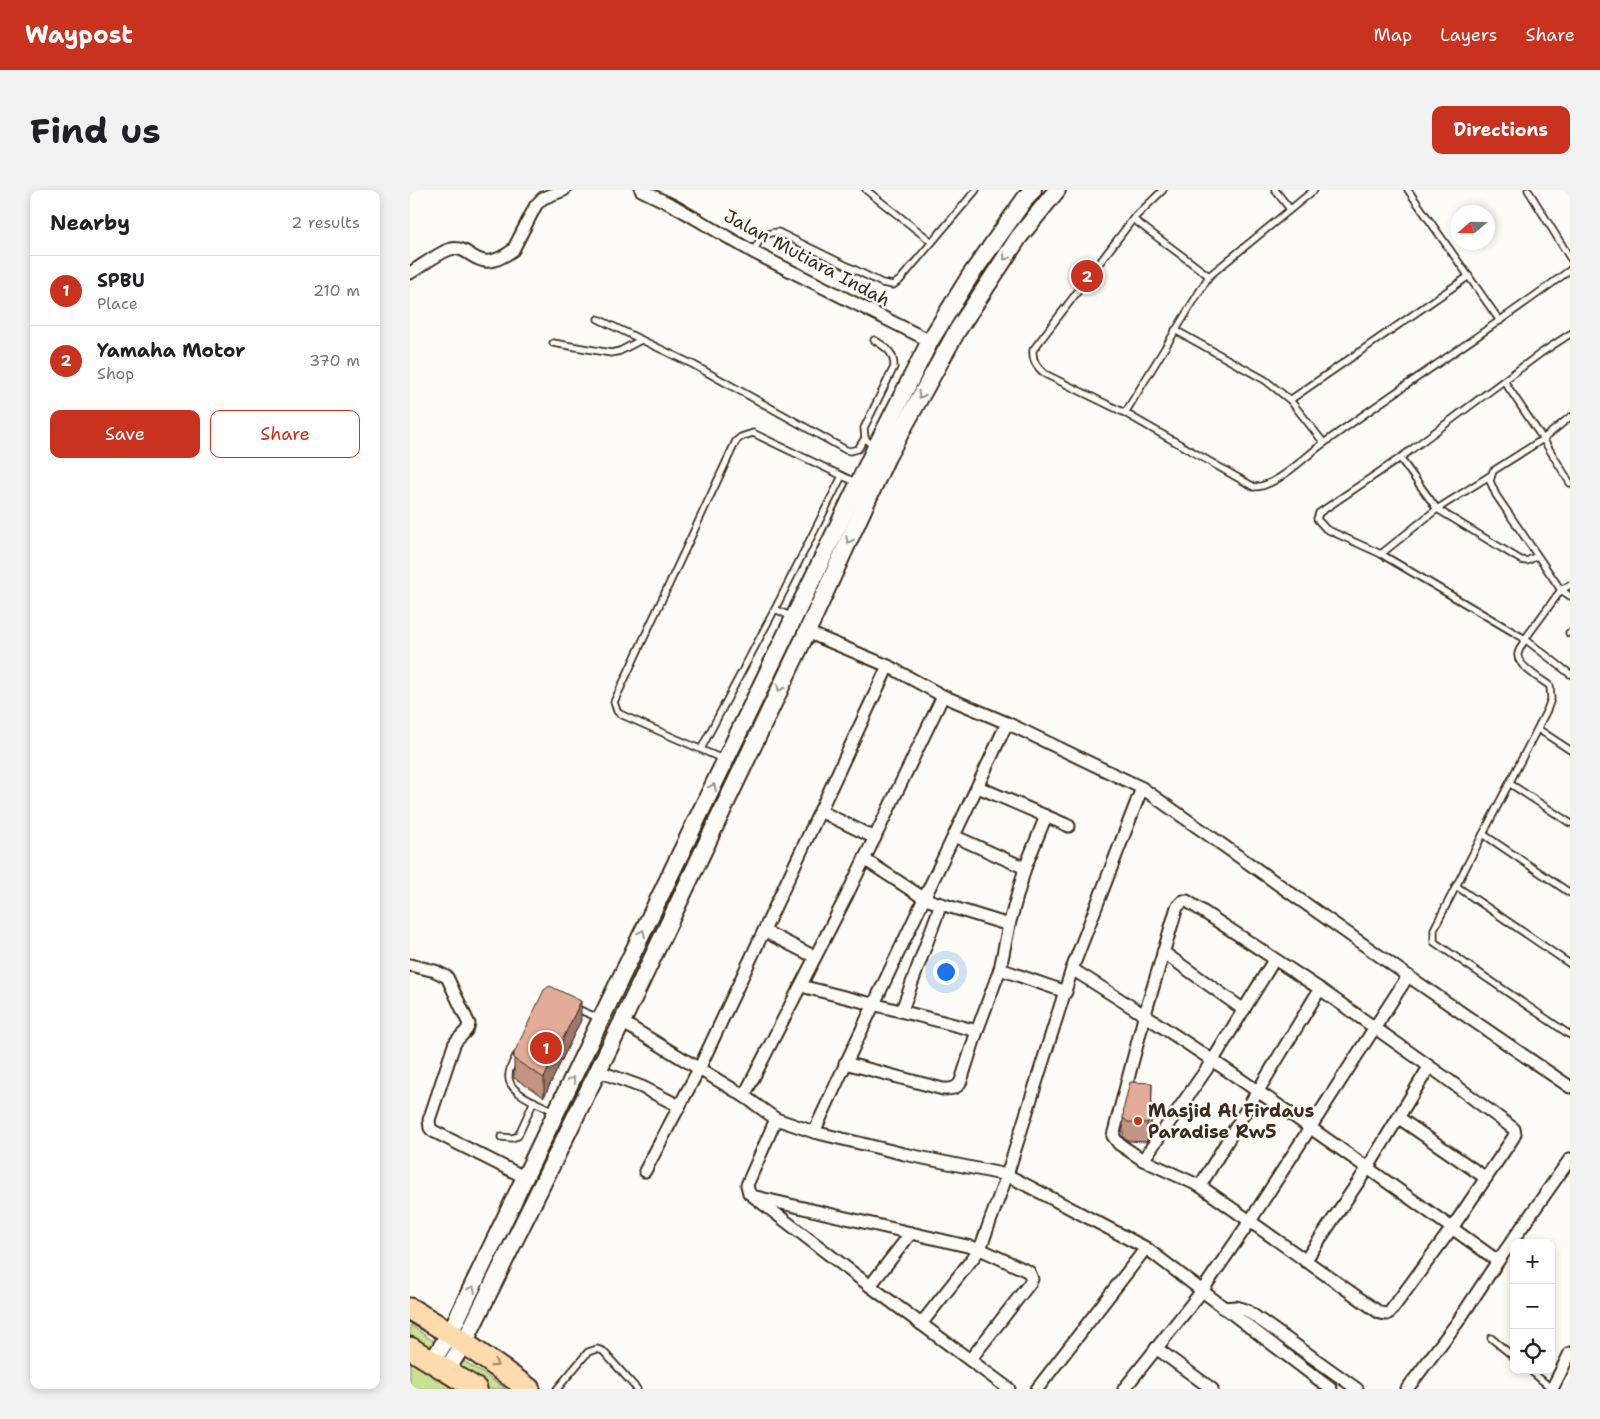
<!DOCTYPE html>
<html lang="en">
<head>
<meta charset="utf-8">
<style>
	:root { --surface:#fff; --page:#f2f2f2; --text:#202124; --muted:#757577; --line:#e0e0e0; --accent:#c8321e }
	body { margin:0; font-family:"Shantell Sans",sans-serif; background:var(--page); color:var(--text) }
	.controls { position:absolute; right:15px; bottom:15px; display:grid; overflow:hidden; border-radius:10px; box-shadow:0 2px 8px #0003 }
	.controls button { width:45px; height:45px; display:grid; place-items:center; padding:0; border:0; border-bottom:1px solid var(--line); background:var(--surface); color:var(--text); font:25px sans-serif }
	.compass { position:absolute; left:1040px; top:15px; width:45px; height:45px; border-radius:50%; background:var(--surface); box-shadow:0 2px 8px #0003; rotate:250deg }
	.you { position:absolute; left:535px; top:781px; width:18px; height:18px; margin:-12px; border:4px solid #fff; border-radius:50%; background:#1a73e8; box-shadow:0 0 0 8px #1a73e833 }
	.badge { display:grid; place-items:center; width:32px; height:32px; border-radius:50%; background:var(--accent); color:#fff; font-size:16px; font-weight:700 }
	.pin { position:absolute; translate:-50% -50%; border:2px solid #fff; box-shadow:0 1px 5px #0006 }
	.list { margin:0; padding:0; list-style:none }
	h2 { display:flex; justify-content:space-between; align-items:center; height:65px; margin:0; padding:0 20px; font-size:21px }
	h2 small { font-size:16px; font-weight:400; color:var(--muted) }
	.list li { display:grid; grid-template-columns:32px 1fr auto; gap:15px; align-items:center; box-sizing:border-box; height:70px; padding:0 20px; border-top:1px solid var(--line) }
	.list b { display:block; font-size:19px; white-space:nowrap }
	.list p { margin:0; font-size:16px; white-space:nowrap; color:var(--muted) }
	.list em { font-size:16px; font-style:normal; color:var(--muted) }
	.actions { display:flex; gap:10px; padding:15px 20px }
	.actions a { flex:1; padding:11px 0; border:1px solid var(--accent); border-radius:10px; text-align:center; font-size:18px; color:var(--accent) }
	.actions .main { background:var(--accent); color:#fff }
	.icon { flex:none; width:28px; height:28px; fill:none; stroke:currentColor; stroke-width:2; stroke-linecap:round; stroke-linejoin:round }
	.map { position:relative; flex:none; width:1160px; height:1199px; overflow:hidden; border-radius:10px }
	header { display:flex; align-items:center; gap:30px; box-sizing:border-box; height:70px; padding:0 25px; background:var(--accent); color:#fff }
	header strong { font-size:24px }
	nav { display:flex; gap:28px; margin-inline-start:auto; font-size:18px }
	.intro { display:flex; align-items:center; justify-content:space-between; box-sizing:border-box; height:120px; padding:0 30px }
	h1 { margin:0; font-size:35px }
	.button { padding:12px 22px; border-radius:10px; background:var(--accent); color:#fff; font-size:18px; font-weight:700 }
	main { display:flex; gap:30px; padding:0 30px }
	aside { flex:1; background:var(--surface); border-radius:10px; box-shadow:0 2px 8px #0003 }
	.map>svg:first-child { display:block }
	.green { fill:#cae095; stroke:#82855a }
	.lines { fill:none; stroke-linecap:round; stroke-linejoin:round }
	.lane-casing { stroke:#3b2a1e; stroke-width:9 }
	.street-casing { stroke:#3b2a1e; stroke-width:15 }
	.secondary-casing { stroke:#3b2a1e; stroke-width:20 }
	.highway-casing { stroke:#3b2a1e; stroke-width:25 }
	.lane { stroke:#fdfcf7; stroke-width:5.5 }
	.street { stroke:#fdfcf7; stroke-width:11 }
	.secondary { stroke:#fdfcf7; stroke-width:16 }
	.highway { stroke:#fedbac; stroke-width:21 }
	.wall { fill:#c29483; stroke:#3b2a1e }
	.shaded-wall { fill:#9e786a; stroke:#3b2a1e }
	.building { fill:#e2ac98; stroke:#3b2a1e }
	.oneway { stroke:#9c938a }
	.oneway2 { stroke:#9c8265 }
	.poi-dot { fill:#c8321e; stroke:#fdfcf7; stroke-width:2 }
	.labels { text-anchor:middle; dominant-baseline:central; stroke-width:5; stroke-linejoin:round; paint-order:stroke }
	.street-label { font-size:18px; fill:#3b2a1e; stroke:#fdfcf7 }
	.poi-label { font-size:18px; font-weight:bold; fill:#3b2a1e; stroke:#fdfcf7; text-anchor:start }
</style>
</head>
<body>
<header>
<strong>Waypost</strong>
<nav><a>Map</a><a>Layers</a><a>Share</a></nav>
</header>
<div class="intro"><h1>Find us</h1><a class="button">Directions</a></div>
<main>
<aside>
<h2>Nearby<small>2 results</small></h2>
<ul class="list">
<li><span class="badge">1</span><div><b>SPBU</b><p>Place</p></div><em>210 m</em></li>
<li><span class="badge">2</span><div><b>Yamaha Motor</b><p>Shop</p></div><em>370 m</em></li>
</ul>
<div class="actions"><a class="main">Save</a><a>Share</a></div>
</aside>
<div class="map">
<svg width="1160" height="1199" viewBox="0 0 1160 1199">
	<rect width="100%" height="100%" fill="#fdfcf7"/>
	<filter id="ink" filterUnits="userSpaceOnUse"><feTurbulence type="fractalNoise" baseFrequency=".02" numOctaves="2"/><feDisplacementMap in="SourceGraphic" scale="10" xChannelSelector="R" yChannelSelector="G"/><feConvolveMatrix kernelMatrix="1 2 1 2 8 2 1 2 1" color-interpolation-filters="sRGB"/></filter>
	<g filter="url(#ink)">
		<!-- green -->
		<path class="green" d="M0 1135 96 1199H0Z"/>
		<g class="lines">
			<defs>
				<g id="lane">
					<path d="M456 0 522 52"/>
					<path d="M753 0 723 29 623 160C622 171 627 177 635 184L715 223 844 297C867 297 895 266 914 253 995 194 1080 140 1160 80"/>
					<path d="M865 0 880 19"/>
					<path d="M998 0 1090 131"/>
					<path d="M1118 0 1160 68"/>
					<path d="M723 29 799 86"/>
					<path d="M343 62C350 49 352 43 368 42L472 93 483 95 490 90 566 0"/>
					<path d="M188 129 284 175 436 260 440 261 448 259 455 248"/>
					<path d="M765 140 855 190 880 210 914 253"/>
					<path d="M1160 144 1131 163 990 268 909 323 907 329 916 339 971 364 1115 449C1113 454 1109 459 1108 464 1106 475 1132 490 1140 496L1141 509 1137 520 1024 739V752L1160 845"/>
					<path d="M143 153 201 163 210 161 231 150"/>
					<path d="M1094 191 1133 249 1160 293"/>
					<path d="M880 210 1059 86"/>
					<path d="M715 223 799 86 904 0"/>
					<path d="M1160 227 1133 249 1083 281 1080 291 1086 305 1151 400 1160 406"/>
					<path d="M463 257 455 248 454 238 484 177C484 162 476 157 464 150"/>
					<path d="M990 268 1027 319 1111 370 1117 371 1127 366"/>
					<path d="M971 364 1027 319 1081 285"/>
					<path d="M1160 395 1151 400 1115 449 1160 484"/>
					<path d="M365 419 432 286"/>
					<path d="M1159 443H1160"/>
					<path d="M1128 539 1160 560"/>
					<path d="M291 559 365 419 382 427"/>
					<path d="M315 570 210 524 207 521 204 512 326 251 331 247 343 243 447 293"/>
					<path d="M1099 593 1160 633"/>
					<path d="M1073 644 1160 703"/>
					<path d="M1046 696 1160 774"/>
					<path d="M165 818 191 829"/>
					<path d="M106 866C103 872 99 878 99 885 96 903 131 914 145 922"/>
					<path d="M91 947 102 948 108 946 124 911"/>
					<path d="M1081 1148 1104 1167"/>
					<path d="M1120 1180 1142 1199"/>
					<path d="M147 1199 178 1162 187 1159 193 1161 227 1199"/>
				</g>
				<g id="street">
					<path d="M231 0 264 16 343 62 520 151"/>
					<path d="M0 83C10 77 31 61 41 59 62 54 66 88 103 60L126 15 133 8 154 0"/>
					<path d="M397 442 478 476 533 506 597 533 732 598 998 786 1160 897"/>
					<path d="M568 597 659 636"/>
					<path d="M410 621 465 648"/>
					<path d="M544 646 615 678"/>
					<path d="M454 669 515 709 599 735"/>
					<path d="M773 711H777L910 799 1033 886 1104 939 1105 944 1103 948 1042 1038 980 1122 977 1124 970 1123 790 996 733 970 709 954 703 946 735 824 767 717Z"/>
					<path d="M354 741 405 767"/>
					<path d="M753 762 834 820"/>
					<path d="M0 775 25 781 37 787 59 834C58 843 47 847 44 855L19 930 20 938 23 941 116 988"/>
					<path d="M590 779 656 802"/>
					<path d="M662 779C808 870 948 971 1088 1071"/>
					<path d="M391 796C449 811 508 825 567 841"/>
					<path d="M492 820 531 714"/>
					<path d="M212 832 334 906 366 929 404 942 494 964 597 985 736 1058 921 1199"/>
					<path d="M435 873 533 899C542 899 547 899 551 891L567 841 590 779 599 735 615 678 636 626"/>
					<path d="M188 881 232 897 269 916"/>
					<path d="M334 906 437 705 533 506"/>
					<path d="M989 928 1076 988"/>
					<path d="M366 929 337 995 339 1003 460 1096 599 1199"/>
					<path d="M404 942C467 805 534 669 597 533"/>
					<path d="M733 970 803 870 864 770"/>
					<path d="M235 981 289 879 478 476"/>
					<path d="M790 996 910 799"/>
					<path d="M346 1007 570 1059 511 1134"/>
					<path d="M895 1071 957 979 1019 877"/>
					<path d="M460 1096 501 1043"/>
					<path d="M813 1118 826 1117 836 1120 947 1199"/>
					<path d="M746 1158 802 1199"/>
					<path d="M560 1170 620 1093 622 1089 619 1082 615 1080 570 1059 597 985 662 779 732 598"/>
					<path d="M627 1199 736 1058"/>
					<path d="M714 1199 792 1101 840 1031 998 786"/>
					<path d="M997 1199 1047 1133 1088 1071 1160 969"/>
					<path d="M1142 1199 1160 1163"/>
				</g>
				<g id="secondary">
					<path d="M22 1172 40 1143 465 259 520 151 560 86 617 6 623 0"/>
					<path d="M36 1181 54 1153 212 832 397 442 477 267 547 141 609 47 647 0"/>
				</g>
				<g id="highway">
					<path d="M0 1119 40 1143 119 1199"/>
					<path d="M0 1158 66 1199"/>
				</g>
			</defs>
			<!-- lane casing -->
			<use href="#lane" class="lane-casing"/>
			<!-- street casing -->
			<use href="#street" class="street-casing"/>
			<!-- secondary casing -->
			<use href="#secondary" class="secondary-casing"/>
			<!-- highway casing -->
			<use href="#highway" class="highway-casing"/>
			<!-- lane -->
			<use href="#lane" class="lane"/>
			<!-- street -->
			<use href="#street" class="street"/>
			<!-- secondary -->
			<use href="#secondary" class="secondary"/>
			<!-- highway -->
			<use href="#highway" class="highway"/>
		</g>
		<!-- wall -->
		<g class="wall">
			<path d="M171 830 134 907 104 888V863Z"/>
			<path d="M742 912 741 946 737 952 718 951 713 947V928Z"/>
		</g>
		<!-- shaded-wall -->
		<g class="shaded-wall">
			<path d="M171 811V830L134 907V888Z"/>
			<path d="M742 893 741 946 737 952V933Z"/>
		</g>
		<!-- building -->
		<g class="building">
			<path d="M140 796 171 811 134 888 104 869V863L134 800 138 797Z"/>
			<path d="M720 892 742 893 741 927 737 933 718 932 713 928 714 916Z"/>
		</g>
		<!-- one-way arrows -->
		<defs><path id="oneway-chevron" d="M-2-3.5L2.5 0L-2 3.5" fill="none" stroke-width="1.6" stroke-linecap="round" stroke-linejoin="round" transform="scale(1.25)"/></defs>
		<g class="oneway">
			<use href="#oneway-chevron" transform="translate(596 67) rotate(124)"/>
			<use href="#oneway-chevron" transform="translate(511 205) rotate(119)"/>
			<use href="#oneway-chevron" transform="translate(439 350) rotate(115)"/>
			<use href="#oneway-chevron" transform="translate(370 498) rotate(115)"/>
			<use href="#oneway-chevron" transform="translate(303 597) rotate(-64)"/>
			<use href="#oneway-chevron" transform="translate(232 743) rotate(-64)"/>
			<use href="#oneway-chevron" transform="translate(162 890) rotate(-65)"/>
			<use href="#oneway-chevron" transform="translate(62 1099) rotate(-64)"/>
		</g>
		<use class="oneway2" href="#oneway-chevron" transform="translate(85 1174) rotate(35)"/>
	</g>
	<!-- markers -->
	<circle class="poi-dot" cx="728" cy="931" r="5"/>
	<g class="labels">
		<!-- street labels -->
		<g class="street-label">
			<text transform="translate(397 68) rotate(28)">Jalan Mutiara Indah</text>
		</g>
		<!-- poi labels -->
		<g class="poi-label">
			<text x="738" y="921">Masjid Al Firdaus<tspan x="738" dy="21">Paradise Rw5</tspan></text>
		</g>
	</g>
</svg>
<div class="controls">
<button>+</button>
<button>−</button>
<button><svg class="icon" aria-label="locate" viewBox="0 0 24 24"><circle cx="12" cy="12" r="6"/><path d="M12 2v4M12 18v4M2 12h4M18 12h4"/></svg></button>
</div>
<svg class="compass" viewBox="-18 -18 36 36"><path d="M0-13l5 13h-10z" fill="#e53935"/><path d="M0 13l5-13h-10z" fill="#757577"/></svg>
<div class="you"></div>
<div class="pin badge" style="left:136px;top:858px">1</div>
<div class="pin badge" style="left:677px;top:86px">2</div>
</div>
</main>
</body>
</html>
